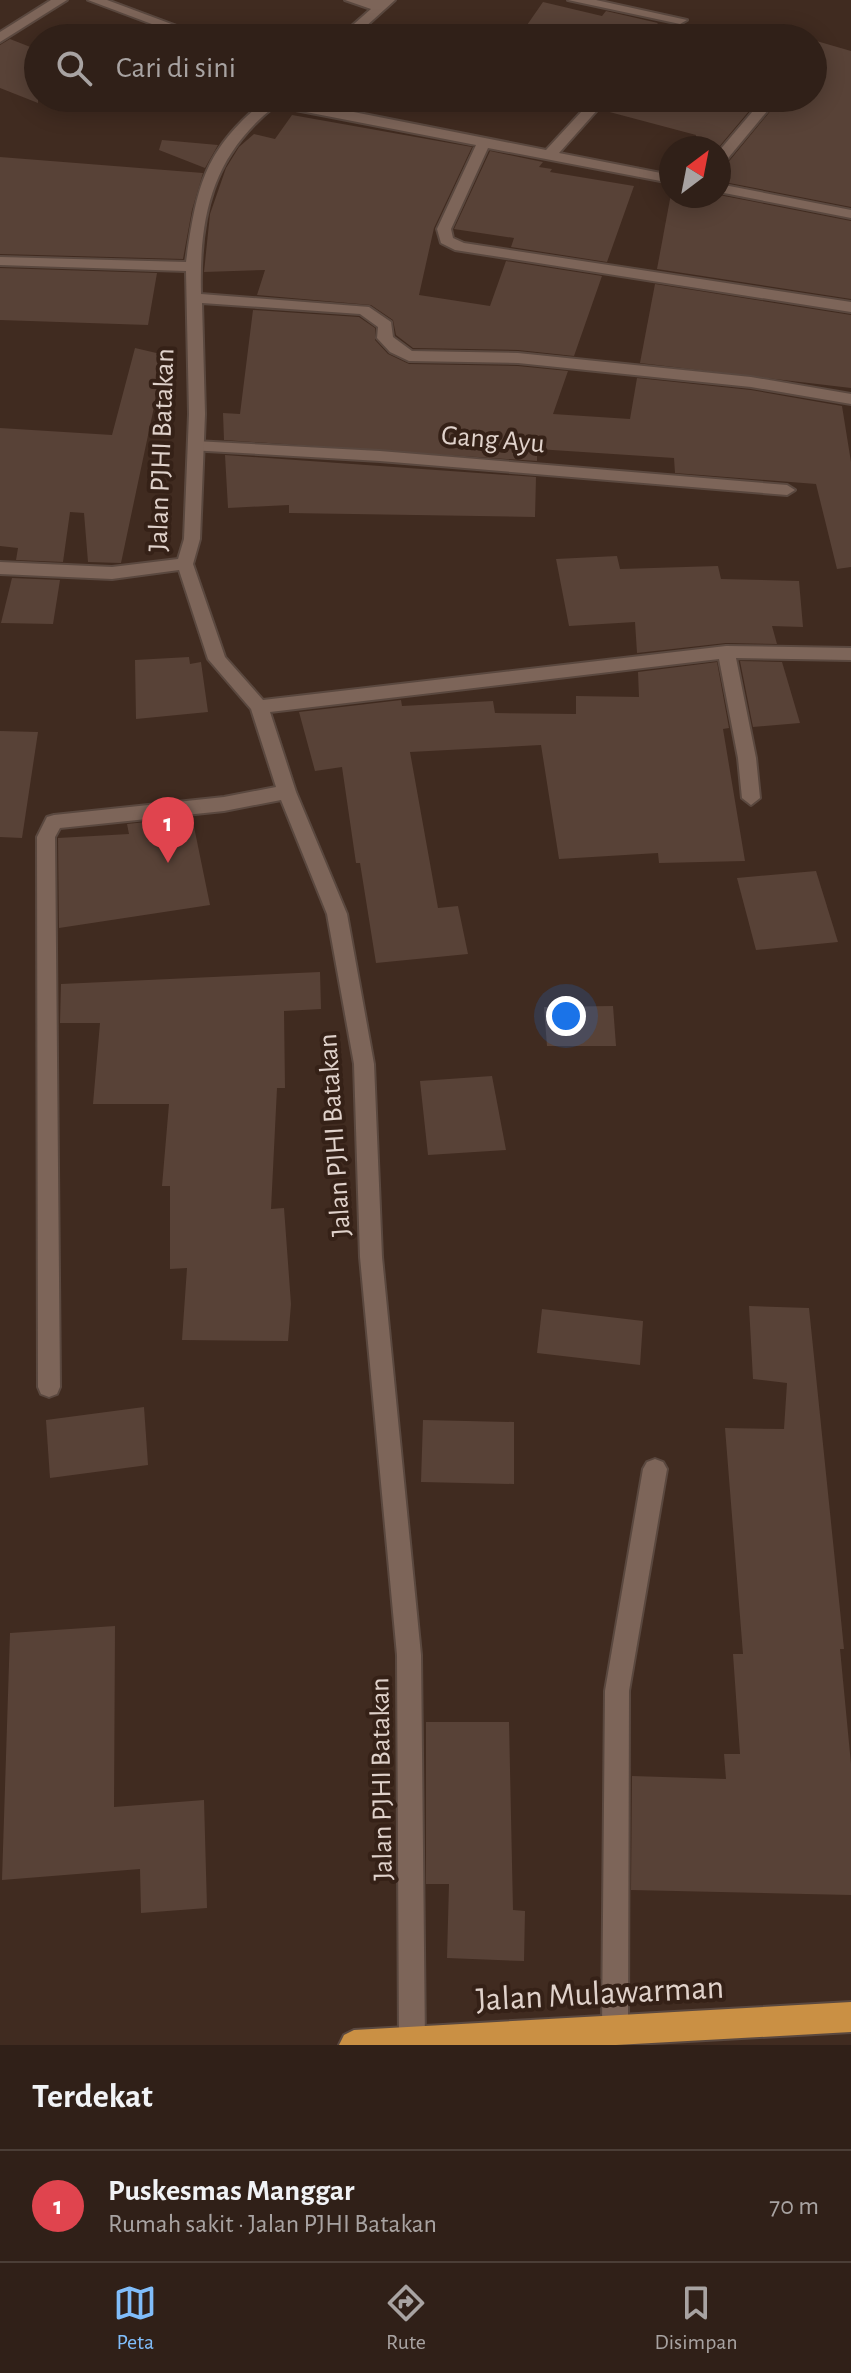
<!DOCTYPE html>
<html lang="id">
<head>
<meta charset="utf-8">
<style>
	:root { --surface:#302018; --page:#3c2d25; --text:#f1f3f6; --muted:#a8a3a2; --line:#4b3e37; --accent:#80bdfa }
	body { margin:0; font-family:"Alegreya Sans",sans-serif; background:var(--page); color:var(--text) }
	.compass { position:absolute; left:659px; top:136px; width:72px; height:72px; border-radius:50%; background:var(--surface); box-shadow:0 4px 20px #0003; rotate:32deg }
	.you { position:absolute; left:566px; top:1016px; width:28px; height:28px; margin:-20px; border:6px solid #fff; border-radius:50%; background:#1a73e8; box-shadow:0 0 0 12px #1a73e833 }
	.badge { display:grid; place-items:center; width:52px; height:52px; border-radius:50%; background:var(--accent); color:#fff; font-size:26px; font-weight:700 }
	.pin { position:absolute; translate:-50% -66px; filter:drop-shadow(0 2px 4px #0008) }
	.pin::after { content:''; position:absolute; top:42px; width:28px; height:24px; background:inherit; clip-path:polygon(0 0,100% 0,50% 100%) }
	.list { margin:0; padding:0; list-style:none }
	h2 { display:flex; justify-content:space-between; align-items:center; height:104px; margin:0; padding:0 32px; font-size:34px }
	h2 small { font-size:26px; font-weight:400; color:var(--muted) }
	.list li { display:grid; grid-template-columns:52px 1fr auto; gap:24px; align-items:center; box-sizing:border-box; height:112px; padding:0 32px; border-top:2px solid var(--line) }
	.list b { display:block; font-size:30px; white-space:nowrap }
	.list p { margin:0; font-size:26px; white-space:nowrap; color:var(--muted) }
	.list em { font-size:26px; font-style:normal; color:var(--muted) }
	.icon { flex:none; width:44px; height:44px; fill:none; stroke:currentColor; stroke-width:2; stroke-linecap:round; stroke-linejoin:round }
	.map { position:relative; flex:none; width:851px; height:2045px; overflow:hidden }
	.search { position:absolute; background:var(--surface); box-shadow:0 4px 20px #0003; left:24px; right:24px; top:24px; height:88px; display:flex; align-items:center; gap:20px; box-sizing:border-box; padding:0 28px; border-radius:44px; color:var(--muted); font-size:30px }
	.sheet { height:216px; background:var(--surface) }
	nav { display:flex; justify-content:space-around; align-items:center; box-sizing:border-box; height:112px; border-top:2px solid var(--line); background:var(--surface); font-size:22px; color:var(--muted) }
	nav a { display:grid; justify-items:center; gap:4px }
	nav .on { color:var(--accent) }
	.map>svg:first-child { display:block }
	.building { fill:#584237 }
	.lines { fill:none; stroke-linecap:round; stroke-linejoin:round }
	.service-casing { stroke:#5a483f; stroke-width:4 }
	.minor-casing { stroke:#5a483f; stroke-width:4 }
	.trunk-casing { stroke:#5a483f; stroke-width:4 }
	.service { fill:#7d6559; fill-rule:evenodd }
	.minor { fill:#7d6559; fill-rule:evenodd }
	.trunk { fill:#ca9044; fill-rule:evenodd }
	.labels { text-anchor:middle; dominant-baseline:central; stroke-width:8; stroke-linejoin:round; paint-order:stroke }
	.street-label { font-size:28px; fill:#e0d2cb; stroke:#352117 }
	.near-street-label { font-size:34px; fill:#e0d2cb; stroke:#352117 }
</style>
</head>
<body>
<div class="map">
<svg width="851" height="2045" viewBox="0 0 851 2045">
	<rect width="100%" height="100%" fill="#402b20"/>
	<!-- building -->
	<g class="building">
		<path d="M543 2 602 16 606 11 658 23 645 38H518Z"/>
		<path d="M10 39 38 50V103L0 88V45Z"/>
		<path d="M813 40 851 51V207L719 181V167L726 165 781 98H813Z"/>
		<path d="M611 98H760L718 148H693L696 135 602 110Z"/>
		<path d="M292 115 472 147 434 228 419 295 490 306 506 261 602 276 574 356 518 350 413 348 396 335 393 320 371 305 257 295 265 270 204 272 210 214 226 168 239 147 254 134 275 139Z"/>
		<path d="M162 140 218 145 205 168 159 150Z"/>
		<path d="M490 151 543 162 539 167 552 169 550 172 634 186 607 262 511 247 514 238 454 229Z"/>
		<path d="M0 157 203 173 192 210 183 259 0 254Z"/>
		<path d="M671 194 719 195 851 221V299L657 269Z"/>
		<path d="M0 268 157 273 148 325 0 320Z"/>
		<path d="M655 284 851 315V388L640 363Z"/>
		<path d="M253 310 359 317 375 328V340L388 354 409 364 518 366 568 371 553 414 630 419 637 378 751 390 842 406 851 462V567L837 569 816 484 675 473 674 458 537 449V461L224 440 223 413 240 414Z"/>
		<path d="M135 348 165 355 121 563 88 562 84 513 70 512 63 562 16 560 18 548 0 546V428L112 435Z"/>
		<path d="M225 455 536 477 535 517 289 513V505L228 508Z"/>
		<path d="M617 556 620 569 718 566 721 579 799 581 803 627 772 626 777 644 726 643 637 653 635 622 569 626 556 559Z"/>
		<path d="M12 578 60 580 53 624 1 623Z"/>
		<path d="M189 657 190 664 201 662 208 712 136 719 135 660Z"/>
		<path d="M740 661 782 662 800 723 753 727Z"/>
		<path d="M717 662 729 728 723 729 745 861 659 863 658 853 559 859 541 745 410 752 438 908 458 906 468 954 376 963 360 863H356L342 767 315 771 299 712 401 700 402 706 493 701 495 713 576 714V696L639 697 638 672Z"/>
		<path d="M0 731 38 732 22 838 0 837Z"/>
		<path d="M192 817 210 905 59 928 58 838 129 834 127 824Z"/>
		<path d="M816 871 838 942 756 950 737 878Z"/>
		<path d="M320 972 321 1009 284 1011 285 1088H277L271 1209 284 1208 291 1304 288 1341 182 1340 187 1268 170 1269V1186H162L169 1104H93L100 1023H60L61 984Z"/>
		<path d="M613 1006 616 1046H547L544 1007Z"/>
		<path d="M492 1076 506 1150 428 1155 420 1081Z"/>
		<path d="M749 1306 809 1308 844 1649H840L851 1764V1895L631 1890 632 1776 726 1779 724 1754H740L733 1654H743L725 1428 784 1429 787 1383 753 1379Z"/>
		<path d="M542 1309 643 1321 640 1365 537 1353Z"/>
		<path d="M144 1407 148 1465 50 1478 46 1420Z"/>
		<path d="M423 1420 514 1422V1484L421 1482Z"/>
		<path d="M115 1626 114 1807 204 1800 207 1908 141 1913 140 1869 2 1880 10 1633Z"/>
		<path d="M426 1722H509L513 1910 525 1911 524 1961 447 1958 449 1884H426Z"/>
	</g>
	<g class="lines">
		<defs>
			<path id="service" d="M195 441 380 451 787 485 795 490 787 495 380 461 189 450V442Z"/>
			<g id="minor">
				<path d="M51 0H67L0 42V32Z"/>
				<path d="M88 0H107L209 38H189Z"/>
				<path d="M345 0H395L353 38H338L371 9Z"/>
				<path d="M568 0H596L687 20 680 24Z"/>
				<path d="M268 98H283L546 150 594 98H608L559 153 671 175V183L488 148 451 229 453 238 464 243 851 302V312L455 250 441 243 437 229 476 145 275 106C212 156 199 216 201 294L369 307 391 322 393 337 412 351 518 353 751 377 851 394V404L751 387 518 363 409 361 390 352 377 338 378 327 360 314 202 303 205 414 200 539 193 564 225 657 263 700 726 646 851 648V660L736 658 756 758 760 798 751 805 742 798 738 758 719 659 270 712 296 792 347 914 374 1064 382 1257 421 1655 425 2045H399L397 1655 360 1257 354 1064 327 914 281 800 224 811 60 828 55 837 60 1387 57 1394 49 1397 41 1394 38 1387 37 837 47 817 54 815 224 797 276 787 251 709 208 659 179 570 112 579 0 574V562L112 567 178 559 184 539 189 414 186 271 0 265V257L186 262C197 185 204 149 268 98Z"/>
				<path d="M764 98H778L724 163 719 164V151Z"/>
				<path d="M719 184 851 210V218L719 192Z"/>
				<path d="M655 1459 663 1462 667 1469 629 1691 628 2029 624 2038 615 2042 606 2038 602 2029 605 1691 643 1469 647 1462Z"/>
			</g>
			<path id="trunk" d="M851 2002V2032L616 2045H339L344 2035 354 2030Z"/>
		</defs>
		<!-- service casing -->
		<use href="#service" class="service-casing"/>
		<!-- minor casing -->
		<use href="#minor" class="minor-casing"/>
		<!-- trunk casing -->
		<use href="#trunk" class="trunk-casing"/>
		<!-- service -->
		<use href="#service" class="service"/>
		<!-- minor -->
		<use href="#minor" class="minor"/>
		<!-- trunk -->
		<use href="#trunk" class="trunk"/>
	</g>
	<g class="labels">
		<!-- street labels -->
		<g class="street-label">
			<text transform="translate(493 440) rotate(5)">Gang Ayu</text>
			<text transform="translate(162 450) rotate(-88)">Jalan PJHI Batakan</text>
			<text transform="translate(335 1135) rotate(-94)">Jalan PJHI Batakan</text>
			<text transform="translate(382 1779) rotate(-91)">Jalan PJHI Batakan</text>
		</g>
		<!-- near-street labels -->
		<g class="near-street-label">
			<text transform="translate(600 1994) rotate(-3)">Jalan Mulawarman</text>
		</g>
	</g>
</svg>
<svg class="compass" viewBox="-18 -18 36 36"><path d="M0-13l5 13h-10z" fill="#e53935"/><path d="M0 13l5-13h-10z" fill="#a8a3a2"/></svg>
<div class="you"></div>
<div class="pin badge" style="left:168px;top:863px;background:#e0444e">1</div>
<div class="search"><svg class="icon" aria-label="search" viewBox="0 0 24 24"><circle cx="10" cy="10" r="6"/><path d="M15 15l6 6"/></svg>Cari di sini</div>
</div>
<section class="sheet">
<h2>Terdekat<small></small></h2>
<ul class="list">
<li><span class="badge" style="background:#e0444e">1</span><div><b>Puskesmas Manggar</b><p>Rumah sakit · Jalan PJHI Batakan</p></div><em>70 m</em></li>
</ul>
</section>
<nav>
<a class="on"><svg class="icon" aria-label="map" viewBox="0 0 24 24"><path d="M3 6l6-2 6 2 6-2v14l-6 2-6-2-6 2zM9 4v14M15 6v14"/></svg>Peta</a>
<a><svg class="icon" aria-label="directions" viewBox="0 0 24 24"><path d="M12 3l9 9-9 9-9-9zM9 14v-3h6M13 9l2 2-2 2"/></svg>Rute</a>
<a><svg class="icon" aria-label="saved" viewBox="0 0 24 24"><path d="M7 4h10v16l-5-4-5 4z"/></svg>Disimpan</a>
</nav>
</body>
</html>
